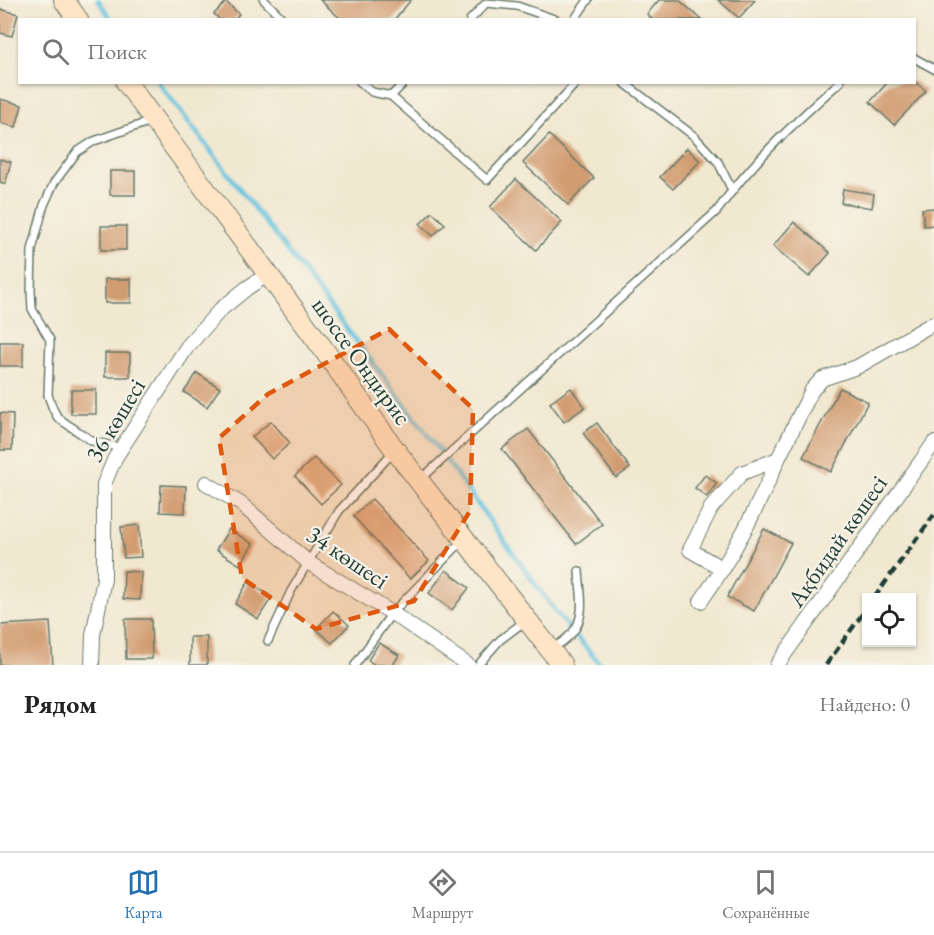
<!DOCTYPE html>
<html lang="ru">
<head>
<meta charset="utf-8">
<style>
	:root { --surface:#fff; --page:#f6f6f6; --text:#222; --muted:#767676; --line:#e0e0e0; --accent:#1f6fb2 }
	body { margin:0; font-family:"EB Garamond",serif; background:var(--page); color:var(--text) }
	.controls { position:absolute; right:18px; bottom:18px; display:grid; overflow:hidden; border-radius:0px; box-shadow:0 2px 4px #0004 }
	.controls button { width:54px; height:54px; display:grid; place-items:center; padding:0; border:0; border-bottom:2px solid var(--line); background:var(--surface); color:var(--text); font:30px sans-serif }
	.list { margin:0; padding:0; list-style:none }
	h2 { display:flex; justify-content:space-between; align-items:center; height:78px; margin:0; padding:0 24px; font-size:26px }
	h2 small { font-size:20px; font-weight:400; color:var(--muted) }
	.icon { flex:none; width:33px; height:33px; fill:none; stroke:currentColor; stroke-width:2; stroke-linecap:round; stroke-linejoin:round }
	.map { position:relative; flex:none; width:934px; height:665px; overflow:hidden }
	.search { position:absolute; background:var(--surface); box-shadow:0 2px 4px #0004; left:18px; right:18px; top:18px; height:66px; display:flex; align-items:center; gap:15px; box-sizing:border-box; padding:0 21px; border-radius:0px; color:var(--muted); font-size:22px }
	.sheet { height:186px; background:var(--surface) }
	nav { display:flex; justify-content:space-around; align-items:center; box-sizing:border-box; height:84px; border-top:2px solid var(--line); background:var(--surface); font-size:16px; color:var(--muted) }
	nav a { display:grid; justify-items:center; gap:3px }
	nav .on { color:var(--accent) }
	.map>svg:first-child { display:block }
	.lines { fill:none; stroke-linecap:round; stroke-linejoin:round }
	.stream { stroke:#61c3df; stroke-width:4.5 }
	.building { fill:#d29c71 }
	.lane-casing { stroke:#68796b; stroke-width:10 }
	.street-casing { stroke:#68796b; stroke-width:16 }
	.secondary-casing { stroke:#68796b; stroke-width:22 }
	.lane { stroke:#fff; stroke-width:7 }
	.street { stroke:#fff; stroke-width:14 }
	.secondary { stroke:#ffe4c6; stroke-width:20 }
	.rail { stroke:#1f3d34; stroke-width:4.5; stroke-dasharray:9 4.5; stroke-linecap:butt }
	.marked { fill:#de580e; fill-opacity:0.2; stroke:#de580e; stroke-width:4.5; stroke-dasharray:12 8; stroke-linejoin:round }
	.labels { text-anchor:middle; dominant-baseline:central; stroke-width:4.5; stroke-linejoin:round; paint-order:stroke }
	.street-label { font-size:24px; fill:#1f3d34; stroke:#f7f3e8 }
</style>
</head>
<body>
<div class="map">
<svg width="934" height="665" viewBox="0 0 934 665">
	<rect width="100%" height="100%" fill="#f7f3e8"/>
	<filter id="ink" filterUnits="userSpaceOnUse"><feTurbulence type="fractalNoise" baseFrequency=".0167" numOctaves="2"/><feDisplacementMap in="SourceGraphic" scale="12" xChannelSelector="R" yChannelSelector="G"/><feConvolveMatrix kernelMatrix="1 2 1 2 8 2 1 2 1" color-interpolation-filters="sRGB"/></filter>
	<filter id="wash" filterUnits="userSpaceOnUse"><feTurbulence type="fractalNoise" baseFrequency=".008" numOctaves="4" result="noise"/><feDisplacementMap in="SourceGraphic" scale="24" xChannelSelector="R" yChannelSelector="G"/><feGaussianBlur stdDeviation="1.35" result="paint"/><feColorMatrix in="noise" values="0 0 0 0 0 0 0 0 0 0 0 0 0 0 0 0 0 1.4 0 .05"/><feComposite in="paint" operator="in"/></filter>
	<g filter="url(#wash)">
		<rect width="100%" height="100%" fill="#f1e8d0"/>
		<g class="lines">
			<!-- stream -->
			<g class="stream">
				<path d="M98 0 112 20"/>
				<path d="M158 82 428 435 557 614 601 665"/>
			</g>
		</g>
		<g id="blocks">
			<!-- building -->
			<g class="building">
				<path d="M320 0H411L394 20H342Z"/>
				<path d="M659 0H679L702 20H653L647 14Z"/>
				<path d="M718 0H755L739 18Z"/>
				<path d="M226 2 239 14 234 20H220L214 14Z"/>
				<path d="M0 9 18 14 12 36 0 33Z"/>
				<path d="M914 81 926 91 894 125 870 102 888 82H914Z"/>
				<path d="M0 99 22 105 16 127 0 123Z"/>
				<path d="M549 135 594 178 568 205 523 163Z"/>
				<path d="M687 148 700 161 673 189 660 177Z"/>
				<path d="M0 159 11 162 5 184 0 182Z"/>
				<rect x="110" y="171" width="25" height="24"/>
				<path d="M516 179 562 222 536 250 490 207Z"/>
				<path d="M843 189 874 194 872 208 841 203Z"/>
				<path d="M934 208V225L924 226 922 209Z"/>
				<path d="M432 212 445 224 433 236 420 224Z"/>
				<path d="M794 222 830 253 809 277 773 246Z"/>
				<rect x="101" y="226" width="25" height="24"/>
				<rect x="105" y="279" width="26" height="24"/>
				<rect x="0" y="342" width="23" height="24"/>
				<rect x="105" y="353" width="25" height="24"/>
				<path d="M197 373 220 388 207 407 184 392Z"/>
				<path d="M571 388 585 407 564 422 550 403Z"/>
				<path d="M840 388 868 402 831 472 803 457Z"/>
				<rect x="71" y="390" width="25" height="24"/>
				<path d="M0 413 13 414 12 450H0Z"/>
				<path d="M271 421 290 443 272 459 252 437Z"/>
				<path d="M597 423 630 468 616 478 583 433Z"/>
				<path d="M528 429 602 524 576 544 502 449Z"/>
				<path d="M314 458 341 485 321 504 295 476Z"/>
				<path d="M705 475 717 483 707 497 695 488Z"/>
				<path d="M161 485 186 486 185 513 160 512Z"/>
				<path d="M372 499 429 561 410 579 353 516Z"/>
				<path d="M139 525 141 557 124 558 121 527Z"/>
				<path d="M229 529 253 544 240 565 216 550Z"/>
				<path d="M764 529 791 543 754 611 727 597Z"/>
				<path d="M446 570 469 588 452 610 429 593Z"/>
				<path d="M124 571 141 572 140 600 123 599Z"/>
				<path d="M248 582 272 597 258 619 235 604Z"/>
				<path d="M333 611 349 625 332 643 316 629Z"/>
				<path d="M125 619H151L152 659H126Z"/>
				<path d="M50 622 53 665H0V625Z"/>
				<rect x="190" y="637" width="17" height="28"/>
				<path d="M379 643 399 655 393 665H375L368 660Z"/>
			</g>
		</g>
	</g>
	<g filter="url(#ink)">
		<use href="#blocks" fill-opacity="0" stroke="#68796b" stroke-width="1.5"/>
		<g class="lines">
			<defs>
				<g id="lane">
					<path d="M264 0 284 20"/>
					<path d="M470 20 486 3 517 6 557 20"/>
					<path d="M574 20 588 0"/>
					<path d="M914 58 934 69"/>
					<path d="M360 82 372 92 391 96 487 180 577 82"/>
					<path d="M623 82 694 136 718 162 732 190"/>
					<path d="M391 96 405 82"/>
					<path d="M121 448 92 441 58 418 53 409 48 395 50 340 32 309 31 290 32 250 44 205 54 183 77 152 94 141 151 121"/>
					<path d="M421 479 717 211C752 162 795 122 840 82"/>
					<path d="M268 641 291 591 339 511 393 452"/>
					<path d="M553 649C559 644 567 639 572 633 587 617 580 590 579 571"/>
					<path d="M355 665 392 613 462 541"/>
					<path d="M478 665 500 640 525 621"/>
				</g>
				<g id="street">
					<path d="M206 483 241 504 309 563 392 613 468 665"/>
					<path d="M723 569 690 550 711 508 742 473 778 459 812 390 822 379 857 367 934 323"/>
					<path d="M701 601C732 557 757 510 778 459"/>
					<path d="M92 665 93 635 104 579V484L115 458 187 347 220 310 247 288 267 275"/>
					<path d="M777 665 934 443"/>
				</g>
				<g id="secondary">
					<path d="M64 0 78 20"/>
					<path d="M126 82 324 350 395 450 562 665"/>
				</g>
			</defs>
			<!-- lane casing -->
			<use href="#lane" class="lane-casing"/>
			<!-- street casing -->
			<use href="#street" class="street-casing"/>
			<!-- secondary casing -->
			<use href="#secondary" class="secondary-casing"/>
			<!-- lane -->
			<use href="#lane" class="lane"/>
			<!-- street -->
			<use href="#street" class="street"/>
			<!-- secondary -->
			<use href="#secondary" class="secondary"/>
			<!-- rail -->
			<g class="rail">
				<path d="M874 598 934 515"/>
				<path d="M826 665 866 609"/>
			</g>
		</g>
	</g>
	<!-- marked area -->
	<path class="marked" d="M389 329 473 409 470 511 414 601 316 629 242 578 219 438 268 394Z"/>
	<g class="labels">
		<!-- street labels -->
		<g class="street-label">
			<text transform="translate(362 361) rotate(54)">шоссе Ондирис</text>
			<text transform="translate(115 420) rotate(-59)">36 көшесі</text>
			<text transform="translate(837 541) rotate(-55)">Ақбидай көшесі</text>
			<text transform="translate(348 557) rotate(34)">34 көшесі</text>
		</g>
	</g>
</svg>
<div class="controls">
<button><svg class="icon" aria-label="locate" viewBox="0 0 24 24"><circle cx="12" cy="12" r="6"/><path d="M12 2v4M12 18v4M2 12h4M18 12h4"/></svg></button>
</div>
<div class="search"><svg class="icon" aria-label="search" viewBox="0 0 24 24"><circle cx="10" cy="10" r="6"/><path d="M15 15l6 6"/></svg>Поиск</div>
</div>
<section class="sheet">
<h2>Рядом<small>Найдено: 0</small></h2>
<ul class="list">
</ul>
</section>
<nav>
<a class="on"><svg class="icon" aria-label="map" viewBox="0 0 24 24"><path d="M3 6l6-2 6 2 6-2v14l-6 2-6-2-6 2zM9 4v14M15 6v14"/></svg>Карта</a>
<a><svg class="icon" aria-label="directions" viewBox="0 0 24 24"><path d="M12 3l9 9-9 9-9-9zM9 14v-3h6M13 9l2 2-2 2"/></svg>Маршрут</a>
<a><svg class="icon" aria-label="saved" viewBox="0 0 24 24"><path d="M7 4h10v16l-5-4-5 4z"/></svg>Сохранённые</a>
</nav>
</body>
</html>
